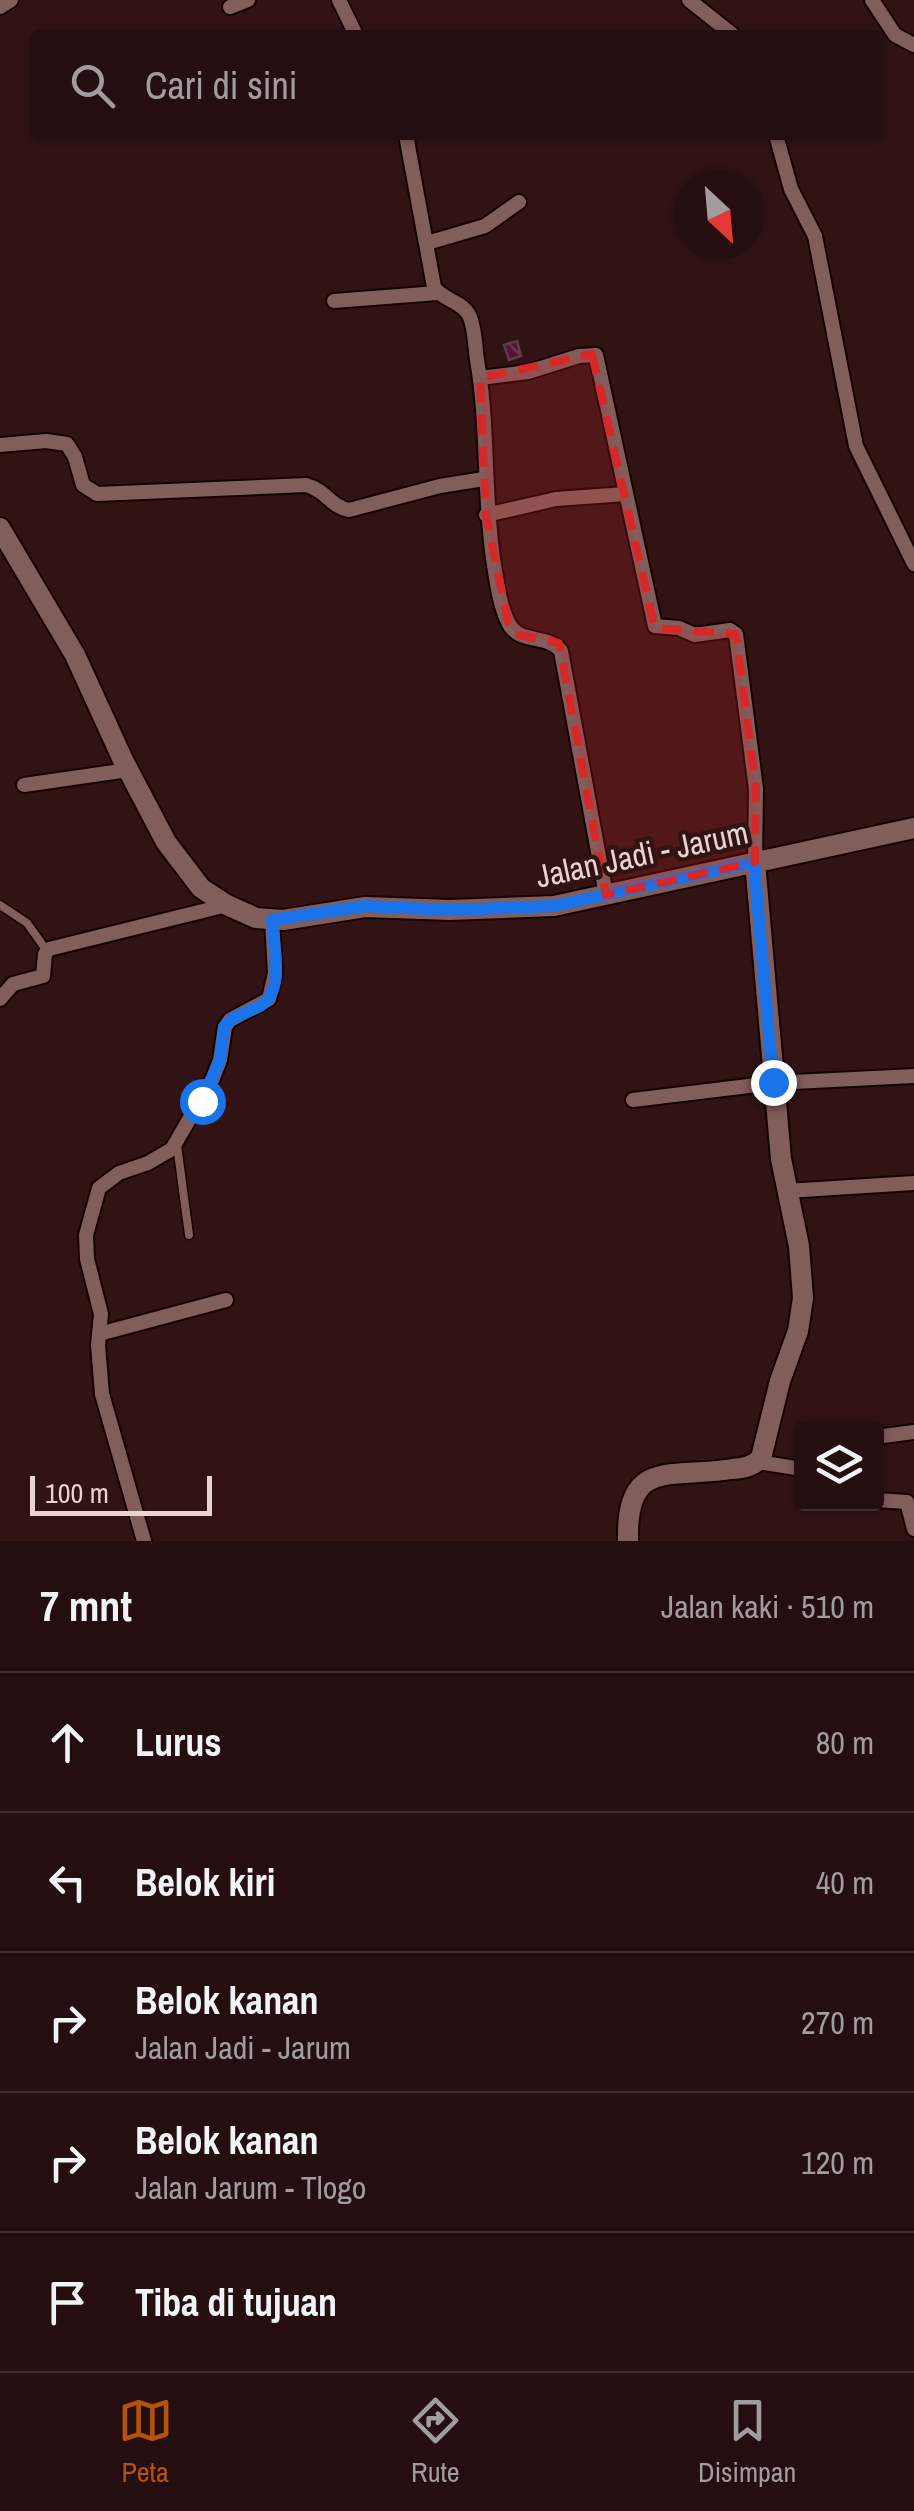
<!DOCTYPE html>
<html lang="id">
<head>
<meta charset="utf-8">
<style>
	:root { --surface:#250e0f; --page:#311c1d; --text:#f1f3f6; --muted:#a39c9e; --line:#422e2f; --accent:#b45309 }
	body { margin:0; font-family:"Archivo Narrow",sans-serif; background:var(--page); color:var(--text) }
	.controls { position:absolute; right:30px; bottom:30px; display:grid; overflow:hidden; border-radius:10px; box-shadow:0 2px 8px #0004 }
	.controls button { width:90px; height:90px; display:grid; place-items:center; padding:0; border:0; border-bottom:2px solid var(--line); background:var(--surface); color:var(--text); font:50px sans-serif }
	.compass { position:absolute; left:674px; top:170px; width:90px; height:90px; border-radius:50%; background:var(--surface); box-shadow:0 2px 8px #0004; rotate:154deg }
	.scale { position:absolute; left:30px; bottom:25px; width:182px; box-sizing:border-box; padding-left:10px; border:5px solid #e8d3d2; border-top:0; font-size:28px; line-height:35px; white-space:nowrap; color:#e8d3d2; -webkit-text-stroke:8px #311314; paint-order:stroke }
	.stop { position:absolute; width:30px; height:30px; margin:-22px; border:8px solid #1a73e8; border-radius:50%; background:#fff }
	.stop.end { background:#1a73e8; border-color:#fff; box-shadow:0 2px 10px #0008 }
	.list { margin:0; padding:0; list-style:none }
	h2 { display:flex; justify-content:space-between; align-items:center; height:130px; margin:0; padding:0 40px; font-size:42px }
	h2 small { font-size:32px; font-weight:400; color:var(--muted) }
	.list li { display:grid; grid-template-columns:65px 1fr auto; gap:30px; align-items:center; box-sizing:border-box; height:140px; padding:0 40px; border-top:2px solid var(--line) }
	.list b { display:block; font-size:38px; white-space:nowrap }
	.list p { margin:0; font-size:32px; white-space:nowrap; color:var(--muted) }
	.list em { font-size:32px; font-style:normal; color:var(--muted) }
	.icon { flex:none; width:55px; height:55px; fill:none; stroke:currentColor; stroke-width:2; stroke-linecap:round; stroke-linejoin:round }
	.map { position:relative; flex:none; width:914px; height:1541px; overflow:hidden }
	.search { position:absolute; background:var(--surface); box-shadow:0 2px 8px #0004; left:30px; right:30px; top:30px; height:110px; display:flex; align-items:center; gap:25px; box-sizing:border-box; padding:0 35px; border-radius:10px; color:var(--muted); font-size:38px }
	.sheet { height:830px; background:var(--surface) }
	nav { display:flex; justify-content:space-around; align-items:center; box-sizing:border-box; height:140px; border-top:2px solid var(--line); background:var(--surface); font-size:28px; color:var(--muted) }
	nav a { display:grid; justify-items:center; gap:5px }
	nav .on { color:var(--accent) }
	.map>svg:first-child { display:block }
	.building { fill:url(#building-back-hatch); stroke:#5d3e4b; stroke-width:2.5 }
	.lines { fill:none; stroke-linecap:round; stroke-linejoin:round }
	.lane-casing { stroke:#170102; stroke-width:11 }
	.street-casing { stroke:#170102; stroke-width:18 }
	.secondary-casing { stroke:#170102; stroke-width:24 }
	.lane { stroke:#815d5c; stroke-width:8 }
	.street { stroke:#815d5c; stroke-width:14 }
	.secondary { stroke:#815d5c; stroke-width:20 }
	.route { stroke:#1a73e8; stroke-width:12 }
	.marked { fill:#d62828; fill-opacity:0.2; stroke:#d62828; stroke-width:8; stroke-dasharray:20 12; stroke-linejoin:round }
	.labels { text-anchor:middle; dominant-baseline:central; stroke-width:9; stroke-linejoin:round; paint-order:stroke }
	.street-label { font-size:32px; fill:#e8d3d2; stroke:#311314 }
</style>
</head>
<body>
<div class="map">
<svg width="914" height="1541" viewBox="0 0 914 1541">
	<defs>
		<pattern id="building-back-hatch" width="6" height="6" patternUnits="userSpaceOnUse" patternTransform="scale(2.5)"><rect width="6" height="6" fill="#531335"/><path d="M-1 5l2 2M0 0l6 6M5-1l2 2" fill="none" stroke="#6c3451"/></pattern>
	</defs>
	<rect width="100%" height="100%" fill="#311314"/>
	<!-- building -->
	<path class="building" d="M517 341 521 356 509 360 504 345Z"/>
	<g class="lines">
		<defs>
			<g id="lane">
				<path d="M0 905 27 923 47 951"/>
				<path d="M177 1145 189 1235"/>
			</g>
			<g id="street">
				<path d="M339 0 356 35"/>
				<path d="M689 0 733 35"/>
				<path d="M872 0 895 35 914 45"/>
				<path d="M0 7 11 0"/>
				<path d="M230 7 248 0"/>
				<path d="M406 135 434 287C442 300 462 301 469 315 475 327 475 346 477 360 489 427 483 497 494 565 497 584 500 607 509 624 519 644 548 634 561 651L606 895"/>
				<path d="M776 135 791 189 815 236 856 446 914 564"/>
				<path d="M427 243 485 226 519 202"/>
				<path d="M334 301 437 293"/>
				<path d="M480 378 528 372 579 356 596 355 655 626 679 628 695 635 730 630 736 634 756 789 755 862"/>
				<path d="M0 445 46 441 67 444 75 457 83 485 97 494 306 485C326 490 331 507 349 510L440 486 484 479"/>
				<path d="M486 515 556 499 626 494"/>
				<path d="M24 785 128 770"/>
				<path d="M0 999 13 984 43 976 45 954 49 949 227 905"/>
				<path d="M633 1100 773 1083 914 1076"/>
				<path d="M786 1191 914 1183"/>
				<path d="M99 1334 226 1300"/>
				<path d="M876 1437 914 1432"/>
				<path d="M758 1462 802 1469"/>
				<path d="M876 1500 907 1502 914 1529"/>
				<path d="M144 1541 102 1394 98 1345 101 1314 87 1259 86 1235 99 1188 119 1173 148 1163 172 1149 213 1078 220 1060 225 1027 230 1020 269 999 275 973 272 920"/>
			</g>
			<g id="secondary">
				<path d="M0 528 75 655 123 760 166 842 201 888 227 905 256 918 283 920 365 907 450 910 554 906 914 828"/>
				<path d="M628 1541C626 1457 670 1479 732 1469 744 1468 752 1467 761 1458L780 1381 798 1331 803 1298 799 1246 781 1159 755 862"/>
			</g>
		</defs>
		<!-- lane casing -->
		<use href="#lane" class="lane-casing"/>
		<!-- street casing -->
		<use href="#street" class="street-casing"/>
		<!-- secondary casing -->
		<use href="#secondary" class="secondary-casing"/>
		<!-- lane -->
		<use href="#lane" class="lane"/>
		<!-- street -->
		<use href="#street" class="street"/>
		<!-- secondary -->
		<use href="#secondary" class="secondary"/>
	</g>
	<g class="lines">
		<!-- route -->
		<path class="route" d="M202 1101 220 1060 224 1027C234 1015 247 1013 260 1006 286 991 273 945 272 920L365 906 450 910 554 906 754 862 773 1082"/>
	</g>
	<!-- marked area -->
	<path class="marked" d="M592 354 655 628 736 634 756 789 755 862 606 895 559 643 519 635 508 622 486 515 480 378Z"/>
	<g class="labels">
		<!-- street labels -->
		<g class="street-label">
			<text transform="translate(642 854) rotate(-12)">Jalan Jadi - Jarum</text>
		</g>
	</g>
</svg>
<div class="controls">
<button><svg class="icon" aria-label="layers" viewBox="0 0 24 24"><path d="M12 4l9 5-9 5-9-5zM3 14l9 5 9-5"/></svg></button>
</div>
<svg class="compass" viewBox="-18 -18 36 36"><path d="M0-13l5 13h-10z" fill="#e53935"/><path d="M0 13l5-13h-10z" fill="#a39c9e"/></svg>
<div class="scale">100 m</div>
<div class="stop" style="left:202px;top:1101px"></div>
<div class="stop end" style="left:773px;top:1082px"></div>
<div class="search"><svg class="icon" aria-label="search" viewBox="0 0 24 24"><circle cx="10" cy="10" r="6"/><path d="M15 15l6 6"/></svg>Cari di sini</div>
</div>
<section class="sheet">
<h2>7 mnt<small>Jalan kaki · 510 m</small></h2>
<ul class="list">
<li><svg class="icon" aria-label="ahead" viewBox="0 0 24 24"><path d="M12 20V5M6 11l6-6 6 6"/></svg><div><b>Lurus</b></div><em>80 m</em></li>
<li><svg class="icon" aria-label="left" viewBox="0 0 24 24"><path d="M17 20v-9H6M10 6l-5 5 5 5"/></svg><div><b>Belok kiri</b></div><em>40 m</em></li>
<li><svg class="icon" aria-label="right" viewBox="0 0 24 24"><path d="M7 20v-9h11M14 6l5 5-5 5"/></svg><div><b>Belok kanan</b><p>Jalan Jadi - Jarum</p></div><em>270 m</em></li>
<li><svg class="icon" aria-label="right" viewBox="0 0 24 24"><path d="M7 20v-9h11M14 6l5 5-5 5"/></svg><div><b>Belok kanan</b><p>Jalan Jarum - Tlogo</p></div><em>120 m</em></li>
<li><svg class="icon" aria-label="arrive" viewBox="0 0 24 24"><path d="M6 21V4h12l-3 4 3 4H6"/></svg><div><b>Tiba di tujuan</b></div></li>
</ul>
</section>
<nav>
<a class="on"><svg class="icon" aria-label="map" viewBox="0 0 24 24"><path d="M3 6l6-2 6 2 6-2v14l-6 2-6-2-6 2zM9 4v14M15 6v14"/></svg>Peta</a>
<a><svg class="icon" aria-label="directions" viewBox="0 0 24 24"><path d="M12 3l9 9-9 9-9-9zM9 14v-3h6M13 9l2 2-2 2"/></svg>Rute</a>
<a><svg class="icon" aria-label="saved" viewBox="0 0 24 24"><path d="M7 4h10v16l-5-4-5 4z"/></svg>Disimpan</a>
</nav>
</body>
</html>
